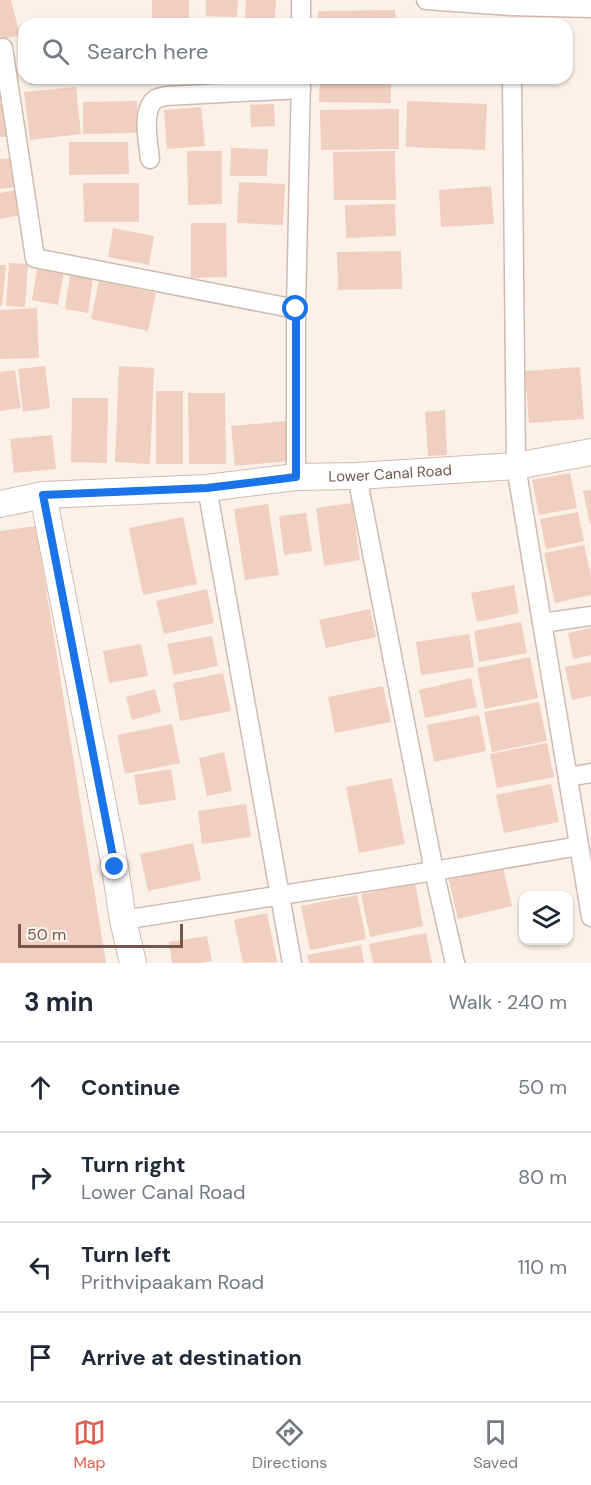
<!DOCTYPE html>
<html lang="en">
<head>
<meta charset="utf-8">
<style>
	:root { --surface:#fff; --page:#f6f6f7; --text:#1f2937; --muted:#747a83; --line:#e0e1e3; --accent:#e06152 }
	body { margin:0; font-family:"DM Sans",sans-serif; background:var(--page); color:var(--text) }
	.controls { position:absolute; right:18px; bottom:18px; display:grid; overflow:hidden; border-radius:12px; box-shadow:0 2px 4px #0004 }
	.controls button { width:54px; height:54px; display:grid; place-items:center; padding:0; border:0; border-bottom:2px solid var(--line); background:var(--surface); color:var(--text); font:30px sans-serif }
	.scale { position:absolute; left:18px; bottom:15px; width:165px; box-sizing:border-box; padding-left:6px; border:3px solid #75564c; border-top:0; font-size:16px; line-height:21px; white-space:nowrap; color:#75564c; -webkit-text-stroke:4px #fef6ee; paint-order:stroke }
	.stop { position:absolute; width:18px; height:18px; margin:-14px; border:4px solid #1a73e8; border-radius:50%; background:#fff }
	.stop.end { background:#1a73e8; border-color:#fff; box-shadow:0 2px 6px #0008 }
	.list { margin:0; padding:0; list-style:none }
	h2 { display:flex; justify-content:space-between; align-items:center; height:78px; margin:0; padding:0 24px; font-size:26px }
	h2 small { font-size:20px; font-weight:400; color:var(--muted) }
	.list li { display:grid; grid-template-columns:39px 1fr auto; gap:18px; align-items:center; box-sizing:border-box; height:90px; padding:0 24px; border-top:2px solid var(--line) }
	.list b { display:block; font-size:22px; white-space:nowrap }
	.list p { margin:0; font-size:20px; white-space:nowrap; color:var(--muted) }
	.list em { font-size:20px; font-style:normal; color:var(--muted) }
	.icon { flex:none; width:33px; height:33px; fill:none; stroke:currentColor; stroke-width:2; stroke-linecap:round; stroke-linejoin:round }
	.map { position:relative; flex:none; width:591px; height:963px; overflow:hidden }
	.search { position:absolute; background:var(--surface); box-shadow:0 2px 4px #0004; left:18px; right:18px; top:18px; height:66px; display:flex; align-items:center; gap:15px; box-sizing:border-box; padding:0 21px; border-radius:18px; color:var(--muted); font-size:22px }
	.sheet { height:438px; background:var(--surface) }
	nav { display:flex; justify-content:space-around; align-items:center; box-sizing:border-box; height:84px; border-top:2px solid var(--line); background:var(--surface); font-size:16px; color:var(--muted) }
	nav a { display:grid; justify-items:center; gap:3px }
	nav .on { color:var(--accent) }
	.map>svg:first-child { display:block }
	.building { fill:#f0cec0 }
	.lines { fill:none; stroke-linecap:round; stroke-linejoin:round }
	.street-casing { stroke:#cfbab0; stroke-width:21 }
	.secondary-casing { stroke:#d2baae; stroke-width:28 }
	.street { stroke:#fff; stroke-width:18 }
	.secondary { stroke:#fff; stroke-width:26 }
	.route { stroke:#1a73e8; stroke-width:8 }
	.labels { text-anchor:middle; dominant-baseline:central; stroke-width:6; stroke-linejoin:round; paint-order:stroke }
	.street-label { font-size:15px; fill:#75564c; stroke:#fef6ee }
</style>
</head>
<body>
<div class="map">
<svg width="591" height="963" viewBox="0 0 591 963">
	<rect width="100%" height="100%" fill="#fcf1e8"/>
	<!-- building -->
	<g class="building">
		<path d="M0 0H11L20 35 0 40Z"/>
		<path d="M152 0H189V21L152 22Z"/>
		<path d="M206 0H238L237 17 206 16Z"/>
		<path d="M246 0H276L275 19 245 18Z"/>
		<path d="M395 10 396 24H318V11Z"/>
		<path d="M29 78H69V79L30 85Z"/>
		<path d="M86 78H134V80L86 81Z"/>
		<path d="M320 78H391V103L319 102Z"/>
		<path d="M76 87 81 134 30 140 24 92Z"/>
		<path d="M137 101V133L83 134V102Z"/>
		<path d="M407 101 487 104 485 150 406 147Z"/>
		<path d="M0 104H6L9 137H0Z"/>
		<path d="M274 104 275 126 251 127 250 105Z"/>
		<path d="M201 107 205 146 167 149 164 110Z"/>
		<path d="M399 109V149L321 150 320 110Z"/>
		<path d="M69 142H128L129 174 69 175Z"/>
		<path d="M231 148 268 149 267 176H230Z"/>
		<path d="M187 151H222V204L188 205Z"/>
		<path d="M395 151 396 200H334L333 152Z"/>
		<path d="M13 158 17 187 0 189V159Z"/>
		<path d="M239 182 285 184 283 225 237 223Z"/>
		<path d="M83 183H139V222H84Z"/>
		<path d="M491 186 494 224 441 227 439 190Z"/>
		<path d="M16 190 21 215 0 219V193Z"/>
		<path d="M395 204 396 236 346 238 345 205Z"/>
		<path d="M191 223H226L227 277 191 278Z"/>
		<path d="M113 228 154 236 149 265 108 257Z"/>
		<path d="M401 251 402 289 338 290 337 252Z"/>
		<path d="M9 263 28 264 25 307 6 306Z"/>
		<path d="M38 263 65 267 58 305 32 300Z"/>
		<path d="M0 265H6L2 306H0Z"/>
		<path d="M70 275 93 279 88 313 65 309Z"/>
		<path d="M99 281 156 293 148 331 91 319Z"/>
		<path d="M37 308 39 358 0 359V310Z"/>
		<path d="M45 366 50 408 23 412 18 369Z"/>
		<path d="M119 366 154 368 150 464 115 462Z"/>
		<path d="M580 367 584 419 529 423 525 371Z"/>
		<path d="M15 370 21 408 0 411V372Z"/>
		<rect x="156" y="391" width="27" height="73"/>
		<path d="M188 393H225L226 464H189Z"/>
		<path d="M72 398H108L107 463 71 462Z"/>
		<path d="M445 410 447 455 428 456 425 412Z"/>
		<path d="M286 421 290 461 235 466 231 426Z"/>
		<path d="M52 435 56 469 14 473 10 439Z"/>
		<path d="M570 473 577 508 539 515 532 480Z"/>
		<path d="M591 490V524H590L583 491Z"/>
		<path d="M352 503 360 560 324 566 316 508Z"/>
		<path d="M268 504 279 575 245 580 234 509Z"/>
		<path d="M578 512 584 541 546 549 540 519Z"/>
		<path d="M306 513 312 551 284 555 279 516Z"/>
		<path d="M183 517 197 584 143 595 129 528Z"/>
		<path d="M36 526 106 963H0V531Z"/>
		<path d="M584 545 591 577V595L555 603 544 553Z"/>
		<path d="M514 585 519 613 477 622 471 593Z"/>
		<path d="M207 589 214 623 164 634 156 601Z"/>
		<path d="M370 609 376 637 326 648 319 620Z"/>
		<path d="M521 622 527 653 479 662 474 631Z"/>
		<path d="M591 628V655L573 659 568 633Z"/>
		<path d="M469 634 474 667 421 675 416 642Z"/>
		<path d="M212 636 218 666 174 675 167 644Z"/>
		<path d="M141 644 148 676 109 683 103 651Z"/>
		<path d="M530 657 538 698 485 709 477 668Z"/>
		<path d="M591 662V696L572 700 565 667Z"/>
		<path d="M223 673 231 711 180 721 173 683Z"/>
		<path d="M471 678 477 707 425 718 419 690Z"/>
		<path d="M383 686 391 722 335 733 328 697Z"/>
		<path d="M155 689 161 712 132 720 126 697Z"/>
		<path d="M539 702 547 741 492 752 484 712Z"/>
		<path d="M479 715 486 751 434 762 427 725Z"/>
		<path d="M172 724 180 763 125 774 117 735Z"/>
		<path d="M547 743 554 777 497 788 490 754Z"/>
		<path d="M224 752 232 791 207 796 199 758Z"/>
		<path d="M171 769 176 800 139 805 134 775Z"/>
		<path d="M392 778 405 844 359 853 346 787Z"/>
		<path d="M551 784 559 822 504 833 496 795Z"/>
		<path d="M246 804 251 837 202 844 198 811Z"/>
		<path d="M193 843 201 880 148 891 140 854Z"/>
		<path d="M502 864 512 906 458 919 448 877Z"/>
		<path d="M415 883 423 926 370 937 361 894Z"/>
		<path d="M357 895 366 939 310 950 301 906Z"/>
		<path d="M267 913 277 962 243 963 234 920Z"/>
		<path d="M426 933 432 963H373L369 944Z"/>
		<path d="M207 936 212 961 201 963H172L169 942Z"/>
		<path d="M361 945 364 963H309L307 955Z"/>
	</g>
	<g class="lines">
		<defs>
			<g id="street">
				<path d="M426 0 512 6 591 8"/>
				<path d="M301 24V0"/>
				<path d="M3 48 35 258 296 309"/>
				<path d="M512 78 516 466 591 917"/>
				<path d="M150 159C148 143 141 108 156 99 159 97 163 97 166 96L301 89"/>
				<path d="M357 476 434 871 455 963"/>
				<path d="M296 477V309L301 78"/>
				<path d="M207 488 292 963"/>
				<path d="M542 623 591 616"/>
				<path d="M568 777 591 773"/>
				<path d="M123 920 434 871 579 846"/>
			</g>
			<g id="secondary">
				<path d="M43 495 115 867 123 920 133 963"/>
				<path id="s1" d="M0 504 43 495 207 488 296 477 357 476 516 466 591 452"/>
			</g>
		</defs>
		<!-- street casing -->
		<use href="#street" class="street-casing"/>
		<!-- secondary casing -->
		<use href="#secondary" class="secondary-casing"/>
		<!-- street -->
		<use href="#street" class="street"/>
		<!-- secondary -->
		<use href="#secondary" class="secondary"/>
	</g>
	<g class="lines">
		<!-- route -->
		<path class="route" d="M115 867 43 495 207 488 296 477V309"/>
	</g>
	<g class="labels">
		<!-- street labels -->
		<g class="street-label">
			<text stroke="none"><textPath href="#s1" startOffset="392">Lower Canal Road</textPath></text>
		</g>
	</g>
</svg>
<div class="controls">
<button><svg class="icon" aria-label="layers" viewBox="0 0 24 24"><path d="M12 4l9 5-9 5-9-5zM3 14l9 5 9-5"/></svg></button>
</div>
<div class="scale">50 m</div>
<div class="stop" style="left:296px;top:309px"></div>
<div class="stop end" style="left:115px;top:867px"></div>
<div class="search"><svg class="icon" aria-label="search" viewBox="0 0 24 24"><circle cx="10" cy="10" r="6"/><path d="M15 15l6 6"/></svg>Search here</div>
</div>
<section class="sheet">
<h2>3 min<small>Walk · 240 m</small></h2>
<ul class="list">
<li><svg class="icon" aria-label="ahead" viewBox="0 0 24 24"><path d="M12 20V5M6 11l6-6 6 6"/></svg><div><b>Continue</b></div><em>50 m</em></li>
<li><svg class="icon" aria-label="right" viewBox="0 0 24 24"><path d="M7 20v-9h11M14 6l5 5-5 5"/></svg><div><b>Turn right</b><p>Lower Canal Road</p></div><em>80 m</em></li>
<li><svg class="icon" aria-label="left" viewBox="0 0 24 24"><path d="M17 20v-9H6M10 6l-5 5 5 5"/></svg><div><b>Turn left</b><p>Prithvipaakam Road</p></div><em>110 m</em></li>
<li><svg class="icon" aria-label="arrive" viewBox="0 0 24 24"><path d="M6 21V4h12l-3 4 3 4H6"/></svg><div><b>Arrive at destination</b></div></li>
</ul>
</section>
<nav>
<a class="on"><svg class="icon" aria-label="map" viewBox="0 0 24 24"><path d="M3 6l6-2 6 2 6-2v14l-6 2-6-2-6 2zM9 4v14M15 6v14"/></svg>Map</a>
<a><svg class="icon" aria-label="directions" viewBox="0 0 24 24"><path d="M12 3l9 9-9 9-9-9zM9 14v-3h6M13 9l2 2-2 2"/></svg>Directions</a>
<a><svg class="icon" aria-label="saved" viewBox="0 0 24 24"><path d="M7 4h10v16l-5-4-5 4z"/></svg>Saved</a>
</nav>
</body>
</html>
